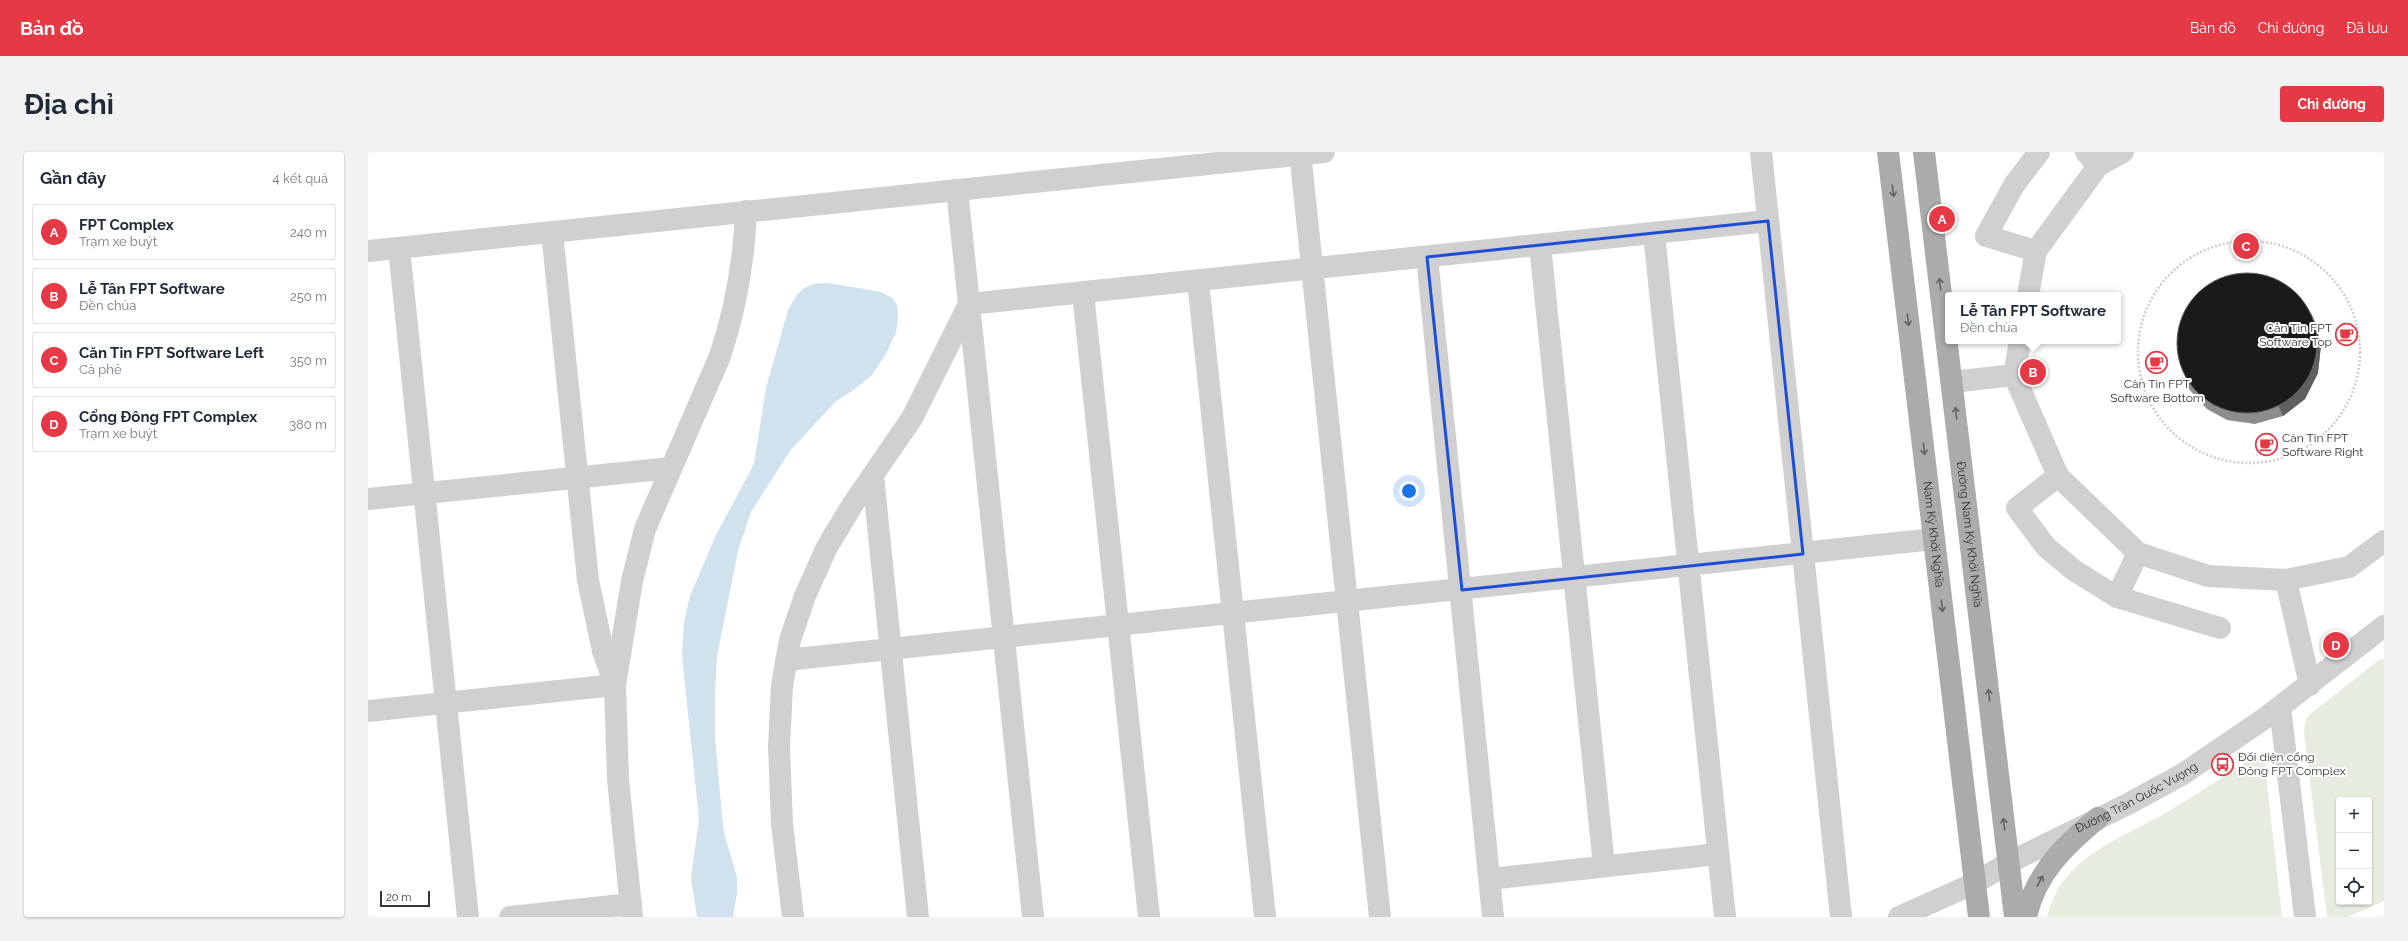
<!DOCTYPE html>
<html lang="vi">
<head>
<meta charset="utf-8">
<style>
	:root { --surface:#fff; --page:#f2f2f3; --text:#1f2937; --muted:#747a83; --line:#e0e1e3; --accent:#e63946 }
	body { margin:0; font-family:Raleway,sans-serif; background:var(--page); color:var(--text) }
	.controls { position:absolute; right:12px; bottom:12px; display:grid; overflow:hidden; border-radius:4px; box-shadow:0 1px 3px #0004 }
	.controls button { width:36px; height:36px; display:grid; place-items:center; padding:0; border:0; border-bottom:1px solid var(--line); background:var(--surface); color:var(--text); font:20px sans-serif }
	.scale { position:absolute; left:12px; bottom:10px; width:50px; box-sizing:border-box; padding-left:4px; border:2px solid #333; border-top:0; font-size:11px; line-height:14px; white-space:nowrap; color:#333; -webkit-text-stroke:3px #fff; paint-order:stroke }
	.you { position:absolute; left:1041px; top:339px; width:14px; height:14px; margin:-10px; border:3px solid #fff; border-radius:50%; background:#1a73e8; box-shadow:0 0 0 6px #1a73e833 }
	.badge { display:grid; place-items:center; width:26px; height:26px; border-radius:50%; background:var(--accent); color:#fff; font-size:13px; font-weight:700 }
	.pin { position:absolute; translate:-50% -50%; border:2px solid #fff; box-shadow:0 1px 4px #0006 }
	.popup { position:absolute; left:1577px; top:140px; width:176px; height:52px; box-sizing:border-box; display:grid; place-content:center; border-radius:4px; background:var(--surface); filter:drop-shadow(0 1px 3px #0005); font-size:13px; white-space:nowrap; color:var(--muted) }
	.popup b { font-size:15px; color:var(--text) }
	.popup::after { content:''; position:absolute; left:50%; top:100%; margin-left:-8px; border:8px solid transparent; border-top-color:var(--surface) }
	.list { margin:0; padding:0; list-style:none }
	h2 { display:flex; justify-content:space-between; align-items:center; height:52px; margin:0; padding:0 16px; font-size:17px }
	h2 small { font-size:13px; font-weight:400; color:var(--muted) }
	.list li { display:grid; grid-template-columns:26px 1fr auto; gap:12px; align-items:center; box-sizing:border-box; height:56px; margin:0 8px 8px; padding:0 8px; border:1px solid var(--line); border-radius:4px }
	.list b { display:block; font-size:15px; white-space:nowrap }
	.list p { margin:0; font-size:13px; white-space:nowrap; color:var(--muted) }
	.list em { font-size:13px; font-style:normal; color:var(--muted) }
	.icon { flex:none; width:22px; height:22px; fill:none; stroke:currentColor; stroke-width:2; stroke-linecap:round; stroke-linejoin:round }
	.map { position:relative; flex:none; width:2016px; height:765px; overflow:hidden; border-radius:4px }
	header { display:flex; align-items:center; gap:24px; box-sizing:border-box; height:56px; padding:0 20px; background:var(--accent); color:#fff }
	header strong { font-size:19px }
	nav { display:flex; gap:22px; margin-inline-start:auto; font-size:14px }
	.intro { display:flex; align-items:center; justify-content:space-between; box-sizing:border-box; height:96px; padding:0 24px }
	h1 { margin:0; font-size:28px }
	.button { padding:10px 18px; border-radius:4px; background:var(--accent); color:#fff; font-size:14px; font-weight:700 }
	main { display:flex; gap:24px; padding:0 24px }
	aside { flex:1; background:var(--surface); border-radius:4px; box-shadow:0 1px 3px #0004 }
	.map>svg:first-child { display:block }
	.green { fill:#e6ecdf; fill-rule:evenodd }
	.water { fill:#cfe2ee }
	.lines { fill:none; stroke-linecap:round; stroke-linejoin:round }
	.path { stroke:#cdcdcd; stroke-width:2.5; stroke-dasharray:2 2; stroke-linecap:butt }
	.minor { stroke:#d0d0d0; stroke-width:22 }
	.major { stroke:#ababab; stroke-width:22 }
	.wall { fill:#8c8c8c }
	.shaded-wall { fill:#5f5f5f }
	.building { fill:#1a1a1a; stroke:#5f5f5f }
	.oneway { stroke:#636363 }
	.marked { fill:none; stroke:#1d4ed8; stroke-width:3; stroke-linejoin:round }
	.labels { text-anchor:middle; dominant-baseline:central; stroke-width:4; stroke-linejoin:round; paint-order:stroke }
	.poi-label { font-size:12px; fill:#333; stroke:#fff; text-anchor:start }
	.street-label { font-size:12px; fill:#333; stroke:#fff }
</style>
</head>
<body>
<header>
<strong>Bản đồ</strong>
<nav><a>Bản đồ</a><a>Chỉ đường</a><a>Đã lưu</a></nav>
</header>
<div class="intro"><h1>Địa chỉ</h1><a class="button">Chỉ đường</a></div>
<main>
<aside>
<h2>Gần đây<small>4 kết quả</small></h2>
<ul class="list">
<li><span class="badge">A</span><div><b>FPT Complex</b><p>Trạm xe buýt</p></div><em>240 m</em></li>
<li><span class="badge">B</span><div><b>Lễ Tân FPT Software</b><p>Đền chùa</p></div><em>250 m</em></li>
<li><span class="badge">C</span><div><b>Căn Tin FPT Software Left</b><p>Cà phê</p></div><em>350 m</em></li>
<li><span class="badge">D</span><div><b>Cổng Đông FPT Complex</b><p>Trạm xe buýt</p></div><em>380 m</em></li>
</ul>
</aside>
<div class="map">
<svg width="2016" height="765" viewBox="0 0 2016 765">
	<rect width="100%" height="100%" fill="#fff"/>
	<!-- green -->
	<g class="green">
		<path d="M2016 507V749L1980 765H1959L1936 581 1937 570 1941 563 2011 508ZM1971 648H2001V750H1971Z"/>
		<path d="M1889 603 1896 606 1914 765H1679C1695 703 1750 689 1799 660 1830 642 1859 623 1889 603Z"/>
	</g>
	<!-- water -->
	<path class="water" d="M460 131 513 140 524 146 529 153 530 164 528 180 518 202 504 223 487 237 467 250 422 299 383 360 370 399 349 504 347 543V585L353 653 356 681 369 725V741L365 765H329L323 726 331 667 314 503 316 470 322 444 348 383 386 312 398 236 420 158 428 144 436 136 445 132Z"/>
	<g class="lines">
		<!-- path -->
		<circle class="path" cx="1881" cy="200" r="111"/>
		<!-- minor -->
		<g class="minor">
			<path d="M932 0 1012 765"/>
			<path d="M1393 0 1473 765"/>
			<path d="M1718 0 1730 14"/>
			<path d="M1286 82 1357 765"/>
			<path d="M1172 93 1236 714"/>
			<path d="M31 96 100 765"/>
			<path d="M0 99 956 0"/>
			<path d="M1668 99 1618 84 1646 33 1671 0"/>
			<path d="M1059 105 1125 765"/>
			<path d="M830 129 897 765"/>
			<path d="M715 141 781 765"/>
			<path d="M1660 143 1668 99 1730 14 1755 0"/>
			<path d="M1652 189 1646 223 1690 324 1770 401 1840 424 1918 428 1942 533"/>
			<path d="M1584 230 1646 223"/>
			<path d="M505 324 550 765"/>
			<path d="M1690 324 1649 356 1678 395 1707 419 1749 445"/>
			<path d="M0 347 303 316"/>
			<path d="M1770 401 1749 445 1852 476"/>
			<path d="M1918 428 1981 415 2016 389"/>
			<path d="M418 508 1566 387"/>
			<path d="M1912 555 1937 765"/>
			<path d="M0 559 247 533 235 499 220 428 184 80"/>
			<path d="M1122 727 1350 702"/>
			<path d="M142 765 263 752"/>
			<path d="M264 765 250 627 247 533 264 429 277 377 352 204C368 156 376 110 378 59"/>
			<path d="M425 765 414 672 411 594 414 534 422 488 437 444 459 395 485 352 544 266 601 152 589 38"/>
			<path d="M665 765 601 152 1400 69"/>
			<path id="s1" d="M1531 765 1607 731 1640 711 1760 652 1815 622 1900 564 2016 474"/>
		</g>
		<!-- major -->
		<g class="major">
			<path id="s2" d="M1520 0 1611 765"/>
			<path id="s3" d="M1556 0 1647 765"/>
			<path d="M1658 765C1667 722 1697 693 1730 666"/>
		</g>
	</g>
	<!-- wall -->
	<path class="wall" d="M1947 170 1953 193 1950 221 1937 247 1915 264 1887 272 1859 268 1839 257 1820 236 1817 226Z"/>
	<!-- shaded-wall -->
	<path class="shaded-wall" d="M1943 161 1947 170 1953 193 1950 221 1937 247 1915 264 1911 255Z"/>
	<!-- building -->
	<circle class="building" cx="1879" cy="191" r="70"/>
	<!-- one-way arrows -->
	<defs><path id="oneway-shaft" d="M-6 0H5M1.5-3L5.5 0L1.5 3" fill="none" stroke-width="1.6" stroke-linecap="round" stroke-linejoin="round"/></defs>
	<g class="oneway">
		<use href="#oneway-shaft" transform="translate(1525 39) rotate(83)"/>
		<use href="#oneway-shaft" transform="translate(1572 132) rotate(-97)"/>
		<use href="#oneway-shaft" transform="translate(1540 168) rotate(83)"/>
		<use href="#oneway-shaft" transform="translate(1588 261) rotate(-97)"/>
		<use href="#oneway-shaft" transform="translate(1556 297) rotate(83)"/>
		<use href="#oneway-shaft" transform="translate(1574 454) rotate(83)"/>
		<use href="#oneway-shaft" transform="translate(1621 543) rotate(-97)"/>
		<use href="#oneway-shaft" transform="translate(1636 672) rotate(-97)"/>
		<use href="#oneway-shaft" transform="translate(1672 729) rotate(-61)"/>
	</g>
	<!-- marked area -->
	<path class="marked" d="M1400 69 1435 402 1094 438 1059 105Z"/>
	<!-- icons -->
	<defs>
		<symbol id="cafe-ring" viewBox="-11 -11 22 22"><circle r="9.5" fill="#fff" stroke="#e63946" stroke-width="1.5"/><path d="M-5.5-4.5H6V0H3Q3 3.5 0 3.5H-2.5Q-5.5 3.5-5.5 0ZM3-3.2v2h1.7v-2ZM-6 4.5H4V6H-6Z" fill="#e63946"/></symbol>
		<symbol id="bus-ring" viewBox="-11 -11 22 22"><circle r="9.5" fill="#fff" stroke="#e63946" stroke-width="1.5"/><path d="M-5-6H5V4H4V6H2V4H-2V6H-4V4H-5ZM-3.5-4V0h7V-4ZM-3.5 1.2v1.5H-2V1.2ZM2 1.2v1.5H3.5V1.2Z" fill="#e63946"/></symbol>
	</defs>
	<g fill-rule="evenodd">
		<use href="#cafe-ring" x="1966" y="170" width="25" height="25"/>
		<use href="#cafe-ring" x="1776" y="198" width="25" height="25"/>
		<use href="#cafe-ring" x="1886" y="280" width="25" height="25"/>
		<use href="#bus-ring" x="1842" y="600" width="25" height="25"/>
	</g>
	<g class="labels">
		<!-- poi labels -->
		<g class="poi-label">
			<text x="1964" y="176" text-anchor="end">Căn Tin FPT<tspan x="1964" dy="14">Software Top</tspan></text>
			<text x="1789" y="232" text-anchor="middle">Căn Tin FPT<tspan x="1789" dy="14">Software Bottom</tspan></text>
			<text x="1914" y="286">Căn Tin FPT<tspan x="1914" dy="14">Software Right</tspan></text>
			<text x="1870" y="605">Đối diện cổng<tspan x="1870" dy="14">Đông FPT Complex</tspan></text>
		</g>
		<!-- street labels -->
		<g class="street-label">
			<text stroke="none"><textPath href="#s2" startOffset="385">Nam Kỳ Khởi Nghĩa</textPath></text>
			<text stroke="none"><textPath href="#s3" startOffset="385">Đường Nam Kỳ Khởi Nghĩa</textPath></text>
			<text stroke="none"><textPath href="#s1" startOffset="266">Đường Trần Quốc Vượng</textPath></text>
		</g>
	</g>
</svg>
<div class="controls">
<button>+</button>
<button>−</button>
<button><svg class="icon" aria-label="locate" viewBox="0 0 24 24"><circle cx="12" cy="12" r="6"/><path d="M12 2v4M12 18v4M2 12h4M18 12h4"/></svg></button>
</div>
<div class="scale">20 m</div>
<div class="you"></div>
<div class="pin badge" style="left:1574px;top:67px">A</div>
<div class="pin badge" style="left:1665px;top:220px">B</div>
<div class="popup"><b>Lễ Tân FPT Software</b>Đền chùa</div>
<div class="pin badge" style="left:1878px;top:94px">C</div>
<div class="pin badge" style="left:1968px;top:493px">D</div>
</div>
</main>
</body>
</html>
